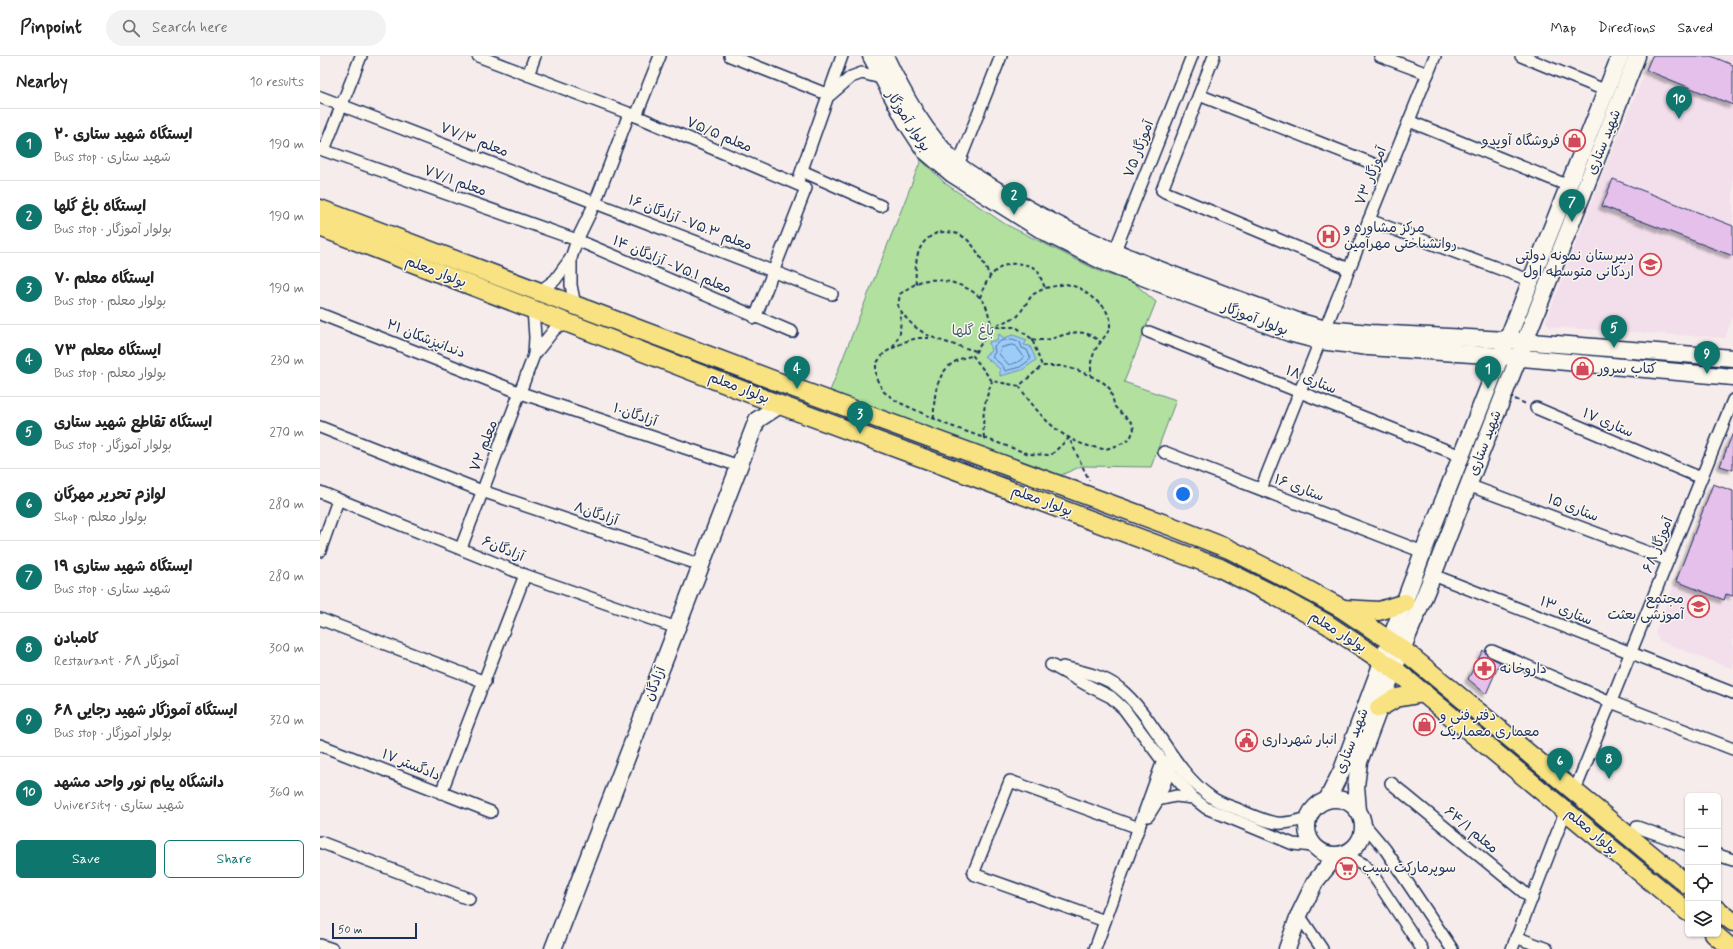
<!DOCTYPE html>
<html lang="en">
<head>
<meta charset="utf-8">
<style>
	:root { --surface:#fff; --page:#f2f2f2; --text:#222; --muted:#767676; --line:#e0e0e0; --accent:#0f766e }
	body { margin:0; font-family:Mynerve,"Playpen Sans Arabic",sans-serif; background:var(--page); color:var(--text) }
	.controls { position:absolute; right:12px; bottom:12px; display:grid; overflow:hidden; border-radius:6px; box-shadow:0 1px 3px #0004 }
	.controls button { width:36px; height:36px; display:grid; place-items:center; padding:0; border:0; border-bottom:1px solid var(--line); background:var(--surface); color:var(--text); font:20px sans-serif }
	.scale { position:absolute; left:12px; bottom:10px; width:85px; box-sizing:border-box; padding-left:4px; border:2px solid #1b2f5e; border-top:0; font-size:11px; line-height:14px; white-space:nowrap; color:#1b2f5e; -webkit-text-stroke:3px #fbf7ec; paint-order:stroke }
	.you { position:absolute; left:863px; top:438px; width:14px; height:14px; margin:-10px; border:3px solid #fff; border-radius:50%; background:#1a73e8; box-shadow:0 0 0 6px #1a73e833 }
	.badge { display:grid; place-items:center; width:26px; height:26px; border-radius:50%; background:var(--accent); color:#fff; font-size:13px; font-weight:700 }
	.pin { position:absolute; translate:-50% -33px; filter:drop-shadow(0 1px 2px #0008) }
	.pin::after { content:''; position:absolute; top:21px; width:14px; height:12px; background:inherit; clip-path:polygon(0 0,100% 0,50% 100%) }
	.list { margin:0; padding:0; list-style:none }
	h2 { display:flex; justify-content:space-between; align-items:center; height:52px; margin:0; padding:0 16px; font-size:17px }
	h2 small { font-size:13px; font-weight:400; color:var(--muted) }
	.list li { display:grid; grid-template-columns:26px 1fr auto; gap:12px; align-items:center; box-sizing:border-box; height:72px; padding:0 16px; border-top:1px solid var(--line) }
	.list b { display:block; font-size:15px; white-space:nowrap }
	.list p { margin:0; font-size:13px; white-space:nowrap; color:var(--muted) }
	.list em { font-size:13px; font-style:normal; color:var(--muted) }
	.actions { display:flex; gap:8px; padding:12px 16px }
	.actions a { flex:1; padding:9px 0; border:1px solid var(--accent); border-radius:6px; text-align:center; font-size:14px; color:var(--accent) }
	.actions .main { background:var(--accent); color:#fff }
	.icon { flex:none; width:22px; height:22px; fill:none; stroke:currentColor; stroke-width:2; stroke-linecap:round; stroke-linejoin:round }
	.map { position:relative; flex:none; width:1413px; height:893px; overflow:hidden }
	header { display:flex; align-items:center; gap:24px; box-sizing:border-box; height:56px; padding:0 20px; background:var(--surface); border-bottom:1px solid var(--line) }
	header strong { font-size:19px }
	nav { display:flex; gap:22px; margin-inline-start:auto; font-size:14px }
	.search { width:280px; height:36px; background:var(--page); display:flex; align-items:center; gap:10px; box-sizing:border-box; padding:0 14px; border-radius:22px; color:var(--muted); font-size:15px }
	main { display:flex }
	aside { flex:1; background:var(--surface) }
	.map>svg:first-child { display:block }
	.built { fill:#f2dfeb }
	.green { fill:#b1e09f; stroke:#66887e }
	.water { fill:#9cccf8; stroke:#688dba }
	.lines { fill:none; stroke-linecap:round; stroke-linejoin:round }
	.shore { stroke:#4f6e9c; stroke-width:1 }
	.building { fill:#e5c0ea; stroke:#1b2f5e; filter:url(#shadow) }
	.street-casing { stroke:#1b2f5e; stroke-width:14 }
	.secondary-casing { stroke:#1b2f5e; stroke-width:19 }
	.primary-casing { stroke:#1b2f5e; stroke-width:21 }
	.path { stroke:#1b2f5e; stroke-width:2; stroke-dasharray:4 3; stroke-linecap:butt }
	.street { stroke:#fbf7ec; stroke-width:11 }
	.secondary { stroke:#fbf7ec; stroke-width:16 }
	.primary { stroke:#f8e281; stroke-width:18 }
	.labels { text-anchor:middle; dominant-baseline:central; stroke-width:3; stroke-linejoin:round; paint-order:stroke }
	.street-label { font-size:14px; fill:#1b2f5e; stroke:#fbf7ec }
	.poi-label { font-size:14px; fill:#1b2f5e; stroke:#fbf7ec; text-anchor:start }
	.park-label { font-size:14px; fill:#405b6e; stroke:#fbf7ec }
</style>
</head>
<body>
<header>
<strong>Pinpoint</strong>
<div class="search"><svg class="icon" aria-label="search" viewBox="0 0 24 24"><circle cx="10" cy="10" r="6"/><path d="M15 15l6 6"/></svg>Search here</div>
<nav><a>Map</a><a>Directions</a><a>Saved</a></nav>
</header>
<main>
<aside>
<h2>Nearby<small>10 results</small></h2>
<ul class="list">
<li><span class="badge">1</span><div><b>ایستگاه شهید ستاری ۲۰</b><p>Bus stop · شهید ستاری</p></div><em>190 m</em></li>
<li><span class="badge">2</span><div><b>ایستگاه باغ گلها</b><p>Bus stop · بولوار آموزگار</p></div><em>190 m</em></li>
<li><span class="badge">3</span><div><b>ایستگاه معلم ۷۰</b><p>Bus stop · بولوار معلم</p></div><em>190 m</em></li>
<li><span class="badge">4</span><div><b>ایستگاه معلم ۷۳</b><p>Bus stop · بولوار معلم</p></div><em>230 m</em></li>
<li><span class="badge">5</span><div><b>ایستگاه تقاطع شهید ستاری</b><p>Bus stop · بولوار آموزگار</p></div><em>270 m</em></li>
<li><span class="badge">6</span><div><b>لوازم تحریر مهرگان</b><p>Shop · بولوار معلم</p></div><em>280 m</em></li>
<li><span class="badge">7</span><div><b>ایستگاه شهید ستاری ۱۹</b><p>Bus stop · شهید ستاری</p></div><em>280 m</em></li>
<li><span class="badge">8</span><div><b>کامبادن</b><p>Restaurant · آموزگار ۶۸</p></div><em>300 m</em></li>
<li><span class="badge">9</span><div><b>ایستگاه آموزگار شهید رجایی ۶۸</b><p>Bus stop · بولوار آموزگار</p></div><em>320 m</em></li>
<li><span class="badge">10</span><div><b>دانشگاه پیام نور واحد مشهد</b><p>University · شهید ستاری</p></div><em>360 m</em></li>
</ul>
<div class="actions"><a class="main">Save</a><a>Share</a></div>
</aside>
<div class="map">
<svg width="1413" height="893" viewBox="0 0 1413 893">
	<defs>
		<filter id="shadow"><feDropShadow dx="-3.5" dy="3.5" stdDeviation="1" flood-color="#0004"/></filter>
	</defs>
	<rect width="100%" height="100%" fill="#f7ecec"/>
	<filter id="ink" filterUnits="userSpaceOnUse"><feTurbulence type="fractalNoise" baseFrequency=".025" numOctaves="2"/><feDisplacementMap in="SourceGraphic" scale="8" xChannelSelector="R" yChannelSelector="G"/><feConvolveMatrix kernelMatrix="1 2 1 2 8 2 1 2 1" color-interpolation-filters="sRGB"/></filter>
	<g filter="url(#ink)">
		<!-- built -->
		<g class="built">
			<path d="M1332 0H1413V260L1405 282 1230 271 1226 265 1285 112Z"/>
			<path d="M1366 501 1413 504V613L1339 585 1335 576Z"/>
		</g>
		<!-- green -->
		<path class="green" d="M601 104 626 128 685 168 781 216 814 227 836 246 804 326 856 344 831 411 762 410 739 420 508 340Z"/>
		<!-- water -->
		<path class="water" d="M679 278 684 282 693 279 707 284 704 289 710 290 716 304 702 314 680 320V313L664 300 671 295 669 286 677 284Z"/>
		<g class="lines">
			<!-- shore -->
			<g class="shore">
				<path d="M693 283 700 286 702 292 707 294 711 303 700 311 685 315 683 310 672 301 675 296 674 290 681 285Z"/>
				<path d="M692 289 696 290 704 301 698 306 689 309 679 298 681 292Z"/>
			</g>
		</g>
		<!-- building -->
		<g class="building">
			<path d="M1332 0H1391L1413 9V49L1326 14Z"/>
			<path d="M1293 123 1413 170V200L1282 150Z"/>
			<path d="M1412 379H1413V414L1400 410Z"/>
			<path d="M1393 428 1413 435V540L1406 538 1404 544 1356 525Z"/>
			<path d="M1163 594 1169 601 1180 606 1166 638 1148 623Z"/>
		</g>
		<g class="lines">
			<defs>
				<g id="street">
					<path d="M158 0 316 60 486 132 435 262"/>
					<path d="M410 0 509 39"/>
					<path d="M894 0 842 134 845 136 1029 213"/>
					<path d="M1060 0 1108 18"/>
					<path d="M1201 0 1287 35"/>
					<path d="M208 19 215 0"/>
					<path d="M510 39 531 21 542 17 561 22"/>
					<path d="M879 39 1069 114"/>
					<path d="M0 41 512 238"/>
					<path d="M316 60 340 0"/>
					<path d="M1089 65 1249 130"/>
					<path d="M0 93 257 184 472 276"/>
					<path d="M4 94 41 0"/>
					<path d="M638 109 681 0"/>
					<path d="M482 115 561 150"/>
					<path d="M477 128 522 0"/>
					<path d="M1049 164 1212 225"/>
					<path d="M794 197 872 0"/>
					<path d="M219 236 235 224 251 202"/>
					<path d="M255 249 251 229V202L257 184 275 147 309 58"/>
					<path d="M213 253 215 281 214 299"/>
					<path d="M0 258 201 337 419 410"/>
					<path d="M1005 273 1115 0"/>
					<path d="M829 276 1141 400"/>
					<path d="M1216 352 1381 422"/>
					<path d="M0 371 162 435 381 509"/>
					<path d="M844 396 1103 496"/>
					<path d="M1148 429 1348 504"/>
					<path d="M941 433 1000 285"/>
					<path d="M0 436 205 519 357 572"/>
					<path d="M141 492 214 299 234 274 245 265"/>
					<path d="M0 495 18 444"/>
					<path d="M1113 519 1413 637"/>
					<path d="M0 563 165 626"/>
					<path d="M1172 595 1291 646 1413 693"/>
					<path d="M731 609 765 628 791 641 804 653 850 715 873 742 886 752 973 788 993 790"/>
					<path d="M743 611C760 615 785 620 799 632 835 661 852 714 891 741 900 748 914 751 924 756 953 768 957 771 988 762"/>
					<path d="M0 689 171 756"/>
					<path d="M1071 727 1212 843"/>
					<path d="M1255 734 1413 344"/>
					<path d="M121 737 205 519"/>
					<path d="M838 744 856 740 873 742"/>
					<path d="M828 760 838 744 851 711"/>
					<path d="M1044 768 1065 793 1132 893"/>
					<path d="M1317 771 1368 789"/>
					<path d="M0 786 149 843"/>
					<path d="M1024 798 1043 808 1055 822 1102 893"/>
					<path d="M1398 799 1413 804"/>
					<path d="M979 859 1002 893"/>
					<path d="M785 865 653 818 690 725 819 772"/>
					<path d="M1196 881 1227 893"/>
					<path d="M0 889 12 893"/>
					<path d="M775 893 842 707 848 705"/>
					<path d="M1192 893 1246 754"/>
				</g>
				<g id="secondary">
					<path d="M551 0 586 66 605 95 632 118 726 177 786 207 969 277 1000 285 1049 291 1181 300 1413 321"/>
					<path d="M565 0C583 38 605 79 637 108 649 119 666 127 680 136 772 194 876 227 977 265L1005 273 1051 277 1187 284 1413 302"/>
					<path d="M437 364 460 349"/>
					<circle cx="1015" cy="771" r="28"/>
					<path d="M1007 744 1022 714 1103 496 1300 0"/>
					<path d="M1038 755 1036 730 1039 706 1074 613 1113 519 1317 0"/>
					<path d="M233 893 437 364"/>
					<path d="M967 893 979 859 995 826 1016 800"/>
				</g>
				<g id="primary">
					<path d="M0 153 477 333 853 471 909 493 960 519 1021 552 1082 593 1368 829"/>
					<path d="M0 171 460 349 900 512 952 538 1007 568 1074 613 1368 856"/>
					<path d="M1023 553 1059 555 1085 547"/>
					<path d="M1059 652 1076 642 1104 637"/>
					<path d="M1398 854 1413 866"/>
					<path d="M1394 878 1412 893"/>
				</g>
			</defs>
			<!-- street casing -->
			<use href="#street" class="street-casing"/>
			<!-- secondary casing -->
			<use href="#secondary" class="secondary-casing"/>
			<!-- primary casing -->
			<use href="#primary" class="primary-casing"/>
			<!-- path -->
			<g class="path">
				<path d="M596 228C595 207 595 186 617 177 624 175 635 176 642 180 655 187 663 207 670 220"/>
				<path d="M660 242C668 213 689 199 717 213L725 232"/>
				<path d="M609 282H597L584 286 564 297 556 308V322L564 336 578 346 628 369 709 398 731 399 749 382 769 424"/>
				<path d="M712 283C733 288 746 273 764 277 770 278 776 283 781 286"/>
				<path d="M573 291 580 277 581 257"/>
				<path d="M656 295C623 285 596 282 578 250L580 238C587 233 594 228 602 225 620 220 652 230 663 245 668 251 669 263 672 271L698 260 712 239 725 232 746 228 760 232 784 251 790 262V273L775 294 771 306V320"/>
				<path d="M699 330C717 357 739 383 772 391 776 391 781 393 784 393 793 392 803 387 810 383L814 373 812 367 795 351 790 333 784 327 771 320 757 314 740 310H722L699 330 672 325 653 300 672 271H696L712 283 722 310"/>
				<path d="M1195 343 1206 348"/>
				<path d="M614 363C613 333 619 304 653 300"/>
				<path d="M664 382C662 359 664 347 672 325"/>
			</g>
			<!-- street -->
			<use href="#street" class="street"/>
			<!-- secondary -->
			<use href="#secondary" class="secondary"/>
			<!-- primary -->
			<use href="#primary" class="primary"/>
		</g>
	</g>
	<!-- icons -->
	<defs>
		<symbol id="shop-ring" viewBox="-11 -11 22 22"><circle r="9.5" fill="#fbf7ec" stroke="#d1495b" stroke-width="1.5"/><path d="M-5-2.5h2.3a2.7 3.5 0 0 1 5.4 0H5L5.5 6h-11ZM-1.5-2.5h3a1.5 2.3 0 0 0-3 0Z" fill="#d1495b"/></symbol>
		<symbol id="hospital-ring" viewBox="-11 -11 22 22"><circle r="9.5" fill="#fbf7ec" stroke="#d1495b" stroke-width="1.5"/><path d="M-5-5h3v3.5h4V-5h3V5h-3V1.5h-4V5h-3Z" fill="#d1495b"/></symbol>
		<symbol id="school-ring" viewBox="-11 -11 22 22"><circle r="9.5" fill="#fbf7ec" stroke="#d1495b" stroke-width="1.5"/><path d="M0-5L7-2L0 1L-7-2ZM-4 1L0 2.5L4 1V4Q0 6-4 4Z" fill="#d1495b"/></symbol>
		<symbol id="pharmacy-ring" viewBox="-11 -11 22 22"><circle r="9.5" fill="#fbf7ec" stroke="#d1495b" stroke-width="1.5"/><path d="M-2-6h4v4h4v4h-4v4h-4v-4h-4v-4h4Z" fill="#d1495b"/></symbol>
		<symbol id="civic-ring" viewBox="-11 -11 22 22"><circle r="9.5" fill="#fbf7ec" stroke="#d1495b" stroke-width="1.5"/><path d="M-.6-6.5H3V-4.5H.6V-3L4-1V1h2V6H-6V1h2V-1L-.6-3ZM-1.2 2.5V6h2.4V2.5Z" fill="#d1495b"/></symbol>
		<symbol id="supermarket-ring" viewBox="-11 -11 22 22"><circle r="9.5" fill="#fbf7ec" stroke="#d1495b" stroke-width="1.5"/><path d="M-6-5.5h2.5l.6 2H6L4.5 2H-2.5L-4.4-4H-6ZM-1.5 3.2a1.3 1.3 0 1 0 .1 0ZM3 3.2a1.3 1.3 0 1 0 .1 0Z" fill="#d1495b"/></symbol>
	</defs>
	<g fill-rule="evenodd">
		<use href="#shop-ring" x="1242" y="72" width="25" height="25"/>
		<use href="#hospital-ring" x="996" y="168" width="25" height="25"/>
		<use href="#school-ring" x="1318" y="196" width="25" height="25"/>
		<use href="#shop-ring" x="1250" y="300" width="25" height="25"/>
		<use href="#school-ring" x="1366" y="538" width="25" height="25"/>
		<use href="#pharmacy-ring" x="1152" y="600" width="25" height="25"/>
		<use href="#shop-ring" x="1092" y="656" width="25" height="25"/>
		<use href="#civic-ring" x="914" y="672" width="25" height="25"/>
		<use href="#supermarket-ring" x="1014" y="800" width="25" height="25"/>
	</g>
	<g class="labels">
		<!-- street labels -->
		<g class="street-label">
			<text transform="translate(588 65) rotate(57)">بولوار آموزگار</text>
			<text transform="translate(399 79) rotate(23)">معلم ۷۵/۵</text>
			<text transform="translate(154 84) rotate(21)">معلم ۷۷/۳</text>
			<text transform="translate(1284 86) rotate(-68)">شهید ستاری</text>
			<text transform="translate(819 93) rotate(-69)">آموزگار ۷۵</text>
			<text transform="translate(1051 120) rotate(-68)">۷۳ آموزگار</text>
			<text transform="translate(135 125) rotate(20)">معلم ۷۷/۱</text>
			<text transform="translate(370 167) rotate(21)">معلم ۷۵.۳- آزادگان ۱۶</text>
			<text transform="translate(352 209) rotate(23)">معلم ۷۵.۱- آزادگان ۱۴</text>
			<text transform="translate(116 216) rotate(21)">بولوار معلم</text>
			<text transform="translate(935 263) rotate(21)">بولوار آموزگار</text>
			<text transform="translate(106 283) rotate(21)">دندانپزشکان ۲۱</text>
			<text transform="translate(991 324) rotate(22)">ستاری ۱۸</text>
			<text transform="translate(419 332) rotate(21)">بولوار معلم</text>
			<text transform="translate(315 359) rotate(19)">آزادگان۱۰</text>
			<text transform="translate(1288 367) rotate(23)">ستاری ۱۷</text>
			<text transform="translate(1165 387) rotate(-69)">شهید ستاری</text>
			<text transform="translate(164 390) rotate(-69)">معلم ۷۲</text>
			<text transform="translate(979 432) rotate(21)">ستاری ۱۶</text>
			<text transform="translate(722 445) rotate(20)">بولوار معلم</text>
			<text transform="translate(1253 452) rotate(21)">ستاری ۱۵</text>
			<text transform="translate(276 458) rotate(19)">آزادگان۸</text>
			<text transform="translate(1338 489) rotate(-68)">آموزگار ۶۸</text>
			<text transform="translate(183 493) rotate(23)">آزادگان۶</text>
			<text transform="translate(1246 555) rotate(22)">ستاری ۱۳</text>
			<text transform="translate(1018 576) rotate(32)">بولوار معلم</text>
			<text transform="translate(335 628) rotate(-69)">آزادگان</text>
			<text transform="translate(1032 685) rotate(-69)">شهید ستاری</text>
			<text transform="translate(91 709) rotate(22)">دادگستر ۱۷</text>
			<text transform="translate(1151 774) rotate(40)">معلم ۶۴/۱</text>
			<text transform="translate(1272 776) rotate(40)">بولوار معلم</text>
		</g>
		<!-- poi labels -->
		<g class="poi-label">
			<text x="1240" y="85" text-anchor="end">فروشگاه آويدو</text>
			<text x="1024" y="172">مرکز مشاوره و<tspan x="1024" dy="16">روانشناختی مهرآمین</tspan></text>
			<text x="1314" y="200" text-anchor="end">دبیرستان نمونه دولتی<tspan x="1314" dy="16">اردکانی متوسطه اول</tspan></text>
			<text x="1278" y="313">کتاب سرور</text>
			<text x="1364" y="543" text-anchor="end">مجتمع<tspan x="1364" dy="16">آموزشی بعثت</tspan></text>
			<text x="1180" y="613">داروخانه</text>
			<text x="1120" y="660">دفتر فنی و<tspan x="1120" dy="16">معماری معماریک</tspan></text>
			<text x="942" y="684">انبار شهرداری</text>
			<text x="1042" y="812">سوپرمارکت سیب</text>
		</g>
		<!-- park labels -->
		<g class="park-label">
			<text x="653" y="275">باغ گلها</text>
		</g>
	</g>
</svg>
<div class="controls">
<button>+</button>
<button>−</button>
<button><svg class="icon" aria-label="locate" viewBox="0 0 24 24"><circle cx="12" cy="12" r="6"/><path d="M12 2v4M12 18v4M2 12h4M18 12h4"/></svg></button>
<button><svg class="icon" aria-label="layers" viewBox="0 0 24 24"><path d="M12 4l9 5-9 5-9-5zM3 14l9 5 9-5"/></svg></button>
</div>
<div class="scale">50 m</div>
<div class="you"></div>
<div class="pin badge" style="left:1168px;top:333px">1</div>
<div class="pin badge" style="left:694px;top:159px">2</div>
<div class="pin badge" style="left:540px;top:378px">3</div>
<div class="pin badge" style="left:477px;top:333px">4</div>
<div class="pin badge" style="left:1294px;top:292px">5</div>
<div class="pin badge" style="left:1240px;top:725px">6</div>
<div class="pin badge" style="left:1252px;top:166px">7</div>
<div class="pin badge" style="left:1289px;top:723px">8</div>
<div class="pin badge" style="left:1387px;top:318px">9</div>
<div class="pin badge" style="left:1359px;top:63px">10</div>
</div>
</main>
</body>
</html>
